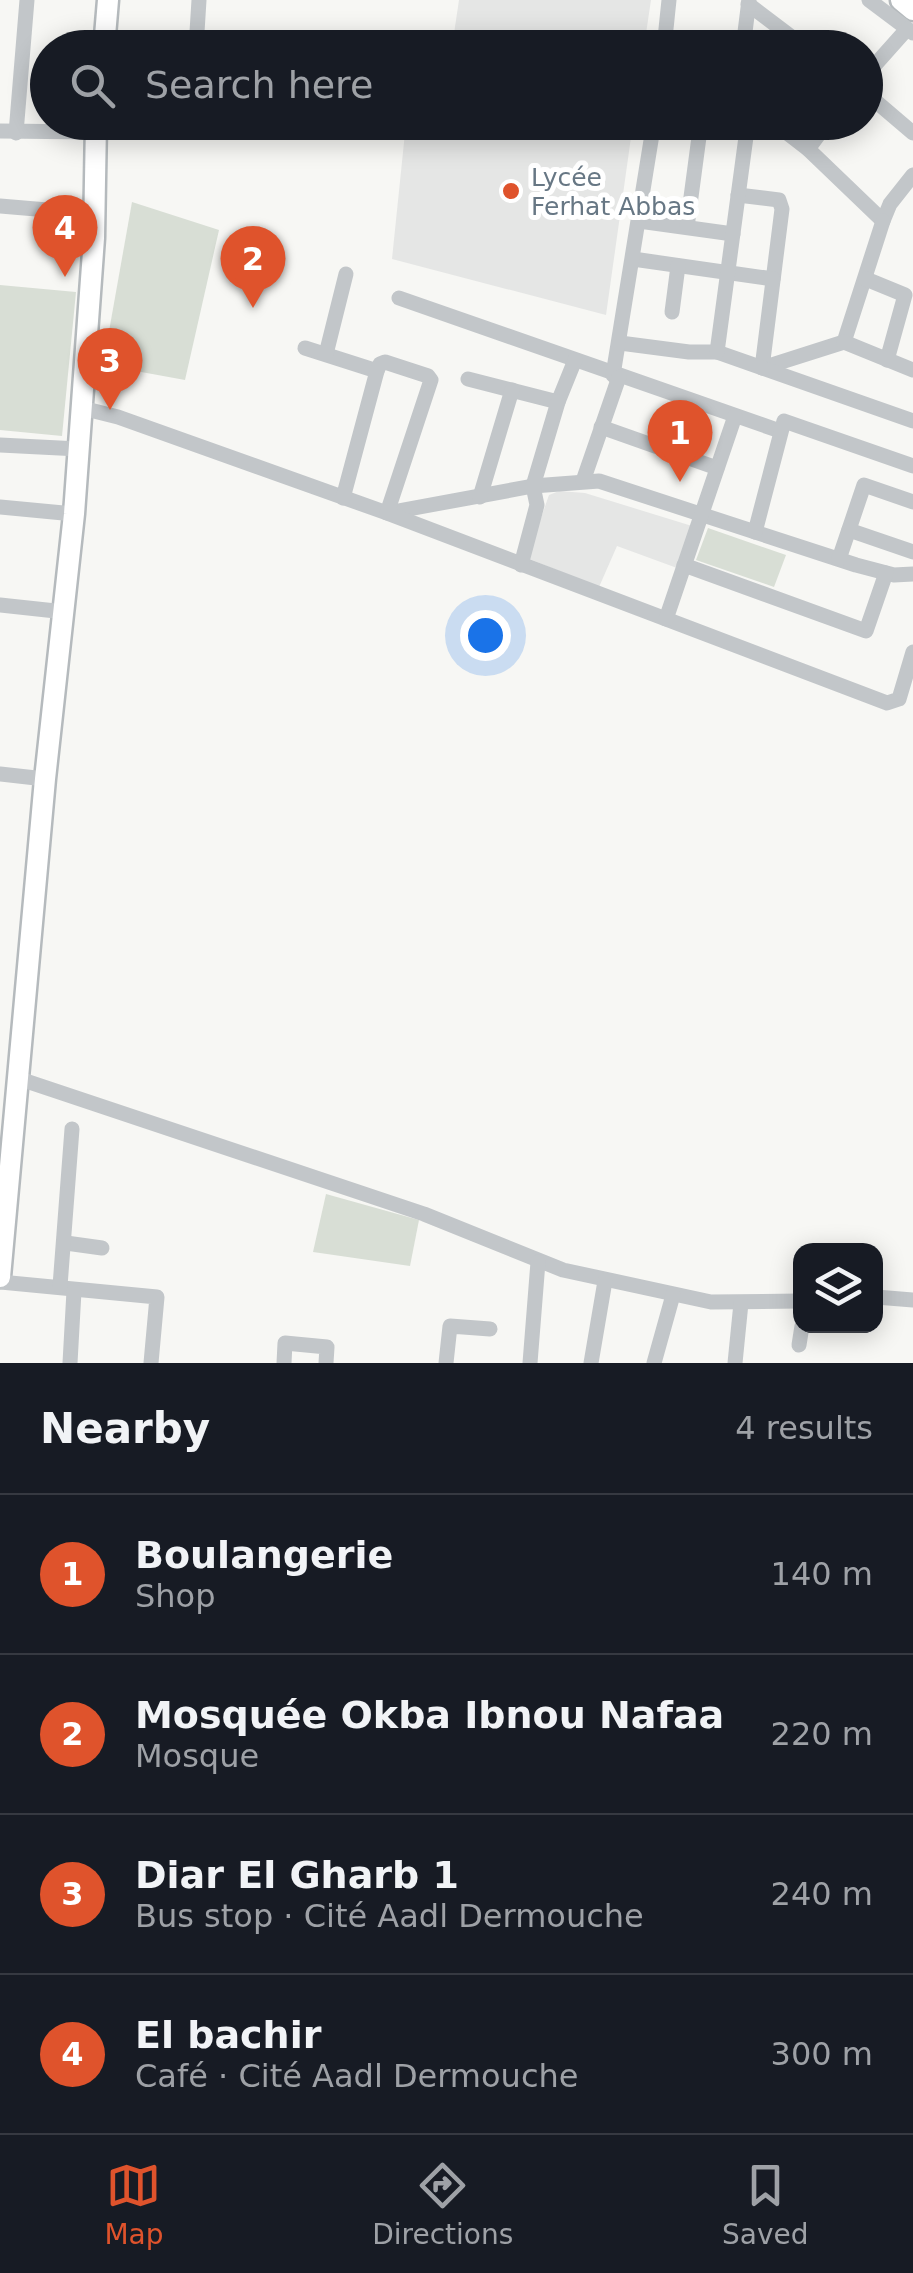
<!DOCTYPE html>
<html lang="en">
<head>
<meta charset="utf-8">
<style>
	:root { --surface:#171b24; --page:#20242c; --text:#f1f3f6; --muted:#9ea1a6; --line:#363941; --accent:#df532c }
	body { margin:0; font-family:"DejaVu Sans",sans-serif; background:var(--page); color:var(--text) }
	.controls { position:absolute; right:30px; bottom:30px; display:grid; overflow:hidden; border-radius:20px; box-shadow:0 5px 25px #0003 }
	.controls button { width:90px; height:90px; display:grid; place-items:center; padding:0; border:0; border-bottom:2px solid var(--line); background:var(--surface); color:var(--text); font:50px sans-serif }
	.you { position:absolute; left:485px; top:635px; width:35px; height:35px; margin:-25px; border:8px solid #fff; border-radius:50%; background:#1a73e8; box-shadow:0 0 0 15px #1a73e833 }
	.badge { display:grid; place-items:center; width:65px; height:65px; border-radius:50%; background:var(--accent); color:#fff; font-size:32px; font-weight:700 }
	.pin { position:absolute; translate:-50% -82px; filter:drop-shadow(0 2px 5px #0008) }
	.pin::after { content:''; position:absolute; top:52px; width:35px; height:30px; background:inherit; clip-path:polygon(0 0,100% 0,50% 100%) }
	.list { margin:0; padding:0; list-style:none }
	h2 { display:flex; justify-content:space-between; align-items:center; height:130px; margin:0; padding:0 40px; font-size:42px }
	h2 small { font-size:32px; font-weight:400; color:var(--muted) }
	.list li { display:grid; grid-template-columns:65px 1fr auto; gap:30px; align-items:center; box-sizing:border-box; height:160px; padding:0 40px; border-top:2px solid var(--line) }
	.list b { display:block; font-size:38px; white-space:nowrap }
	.list p { margin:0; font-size:32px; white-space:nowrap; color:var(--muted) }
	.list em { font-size:32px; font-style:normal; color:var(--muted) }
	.icon { flex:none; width:55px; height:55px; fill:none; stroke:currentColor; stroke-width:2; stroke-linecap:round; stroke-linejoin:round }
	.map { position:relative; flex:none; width:913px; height:1363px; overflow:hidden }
	.search { position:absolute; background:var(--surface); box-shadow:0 5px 25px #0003; left:30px; right:30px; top:30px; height:110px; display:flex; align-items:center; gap:25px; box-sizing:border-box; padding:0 35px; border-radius:55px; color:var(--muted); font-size:38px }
	.sheet { height:770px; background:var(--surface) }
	nav { display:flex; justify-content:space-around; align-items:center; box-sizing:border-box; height:140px; border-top:2px solid var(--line); background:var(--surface); font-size:28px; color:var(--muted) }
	nav a { display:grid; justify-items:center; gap:5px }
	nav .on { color:var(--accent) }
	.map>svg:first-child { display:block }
	.built { fill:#e5e6e5 }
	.green { fill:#d8ded5 }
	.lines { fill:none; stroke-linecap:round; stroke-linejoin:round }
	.major-casing { stroke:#b5babd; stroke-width:25 }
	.minor { stroke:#c2c6c9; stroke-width:15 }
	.major { stroke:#fff; stroke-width:20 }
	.poi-dot { fill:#df532c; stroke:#fff; stroke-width:4 }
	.labels { text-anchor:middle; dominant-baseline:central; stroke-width:10; stroke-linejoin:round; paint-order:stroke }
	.poi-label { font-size:25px; fill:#677784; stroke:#fff; text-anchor:start }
</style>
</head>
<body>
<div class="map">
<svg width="913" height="1363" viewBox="0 0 913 1363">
	<rect width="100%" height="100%" fill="#f7f7f4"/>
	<!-- built -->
	<g class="built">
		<path d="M459 0H651L644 47H452Z"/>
		<path d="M406 123H633L606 315 392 259Z"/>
		<path d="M559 491 585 493 692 526 677 568 617 546 599 587 527 558 549 495Z"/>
	</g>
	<!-- green -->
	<g class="green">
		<path d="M132 202 219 230 185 380 103 365Z"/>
		<path d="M0 285 76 292 62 436 0 430Z"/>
		<path d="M708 528 786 555 774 587 696 560Z"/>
		<path d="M326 1194 419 1220 410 1266 313 1252Z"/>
	</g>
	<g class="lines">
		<defs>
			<g id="major">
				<path d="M901 0 913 10"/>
				<path d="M104 48 108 0"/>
				<path d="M0 1277 45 779 74 514 94 238 96 122"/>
			</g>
		</defs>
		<!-- major casing -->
		<use href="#major" class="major-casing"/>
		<!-- minor -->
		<g class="minor">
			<path d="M869 0 913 33"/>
			<path d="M748 4 806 48"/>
			<path d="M196 48 199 0"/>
			<path d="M664 48 669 0"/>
			<path d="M743 48 749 0"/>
			<path d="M866 75 907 29"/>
			<path d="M866 93 913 133"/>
			<path d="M773 122 808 149 883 221 890 204 913 175"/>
			<path d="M0 131 94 132"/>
			<path d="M16 133 27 0"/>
			<path d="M808 149 828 122"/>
			<path d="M738 195 779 200 782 209 762 368 844 342 883 221"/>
			<path d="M0 206 95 214"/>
			<path d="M639 221 733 234"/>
			<path d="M687 227 701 122"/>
			<path d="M633 259 773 279"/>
			<path d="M866 279 905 295 887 360"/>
			<path d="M399 298 780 431"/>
			<path d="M672 312 678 266"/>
			<path d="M844 342 913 370"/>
			<path d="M620 343 689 352H717L913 421"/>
			<path d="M305 348 377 371"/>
			<path d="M717 352 748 122"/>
			<path d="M326 354 346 274"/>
			<path d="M613 375 654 122"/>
			<path d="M468 379 558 402 575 360"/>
			<path d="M82 408 118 417 387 513 533 486 599 481 856 565 894 575 913 574"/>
			<path d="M601 427 717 468"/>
			<path d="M0 445 79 449"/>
			<path d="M583 481 619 377"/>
			<path d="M480 497 512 390"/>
			<path d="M343 498 377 371 380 364 385 362 428 376 431 380 387 513 887 703 899 699 913 652"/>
			<path d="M0 507 74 514"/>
			<path d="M849 530 913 552"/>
			<path d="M755 532 784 421 913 466"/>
			<path d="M839 559 864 485 913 502"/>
			<path d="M521 565 537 505 533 486 558 402"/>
			<path d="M684 565 866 631 886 573"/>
			<path d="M0 605 65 612"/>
			<path d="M666 619 735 416"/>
			<path d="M0 774 45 779"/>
			<path d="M17 1078 424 1214 563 1270 711 1302 800 1301"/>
			<path d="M66 1243 102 1248"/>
			<path d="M0 1282 157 1297 151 1363"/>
			<path d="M60 1286 72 1129"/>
			<path d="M876 1297 913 1300"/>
			<path d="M799 1345 802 1326"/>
			<path d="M70 1363 74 1291"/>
			<path d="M284 1363 285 1343 327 1347 326 1363"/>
			<path d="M446 1363 450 1326 490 1329"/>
			<path d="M530 1363 538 1262"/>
			<path d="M591 1363 605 1281"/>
			<path d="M654 1363 673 1295"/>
			<path d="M735 1363 741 1303"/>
		</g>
		<!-- major -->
		<use href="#major" class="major"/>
	</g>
	<!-- markers -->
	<circle class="poi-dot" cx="511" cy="191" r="10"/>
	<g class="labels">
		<!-- poi labels -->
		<g class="poi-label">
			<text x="531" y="177">Lycée<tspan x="531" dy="29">Ferhat Abbas</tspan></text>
		</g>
	</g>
</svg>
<div class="controls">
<button><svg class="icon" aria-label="layers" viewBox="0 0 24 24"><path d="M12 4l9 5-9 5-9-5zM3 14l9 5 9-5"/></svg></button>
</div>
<div class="you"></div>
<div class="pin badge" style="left:680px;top:482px">1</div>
<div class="pin badge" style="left:253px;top:308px">2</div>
<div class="pin badge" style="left:110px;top:410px">3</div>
<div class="pin badge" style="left:65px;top:277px">4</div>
<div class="search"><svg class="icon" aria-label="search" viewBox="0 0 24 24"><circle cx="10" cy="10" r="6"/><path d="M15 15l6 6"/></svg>Search here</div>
</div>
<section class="sheet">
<h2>Nearby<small>4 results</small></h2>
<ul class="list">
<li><span class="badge">1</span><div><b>Boulangerie</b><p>Shop</p></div><em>140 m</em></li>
<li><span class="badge">2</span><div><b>Mosquée Okba Ibnou Nafaa</b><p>Mosque</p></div><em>220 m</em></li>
<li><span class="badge">3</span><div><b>Diar El Gharb 1</b><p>Bus stop · Cité Aadl Dermouche</p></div><em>240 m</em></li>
<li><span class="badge">4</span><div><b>El bachir</b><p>Café · Cité Aadl Dermouche</p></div><em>300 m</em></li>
</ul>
</section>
<nav>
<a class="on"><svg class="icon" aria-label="map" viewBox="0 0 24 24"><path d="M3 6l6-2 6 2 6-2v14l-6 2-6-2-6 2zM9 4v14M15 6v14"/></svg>Map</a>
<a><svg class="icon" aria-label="directions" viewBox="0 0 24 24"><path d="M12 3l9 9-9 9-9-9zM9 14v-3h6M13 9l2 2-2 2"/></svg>Directions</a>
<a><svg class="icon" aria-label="saved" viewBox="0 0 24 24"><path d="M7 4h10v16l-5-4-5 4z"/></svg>Saved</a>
</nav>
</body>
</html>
